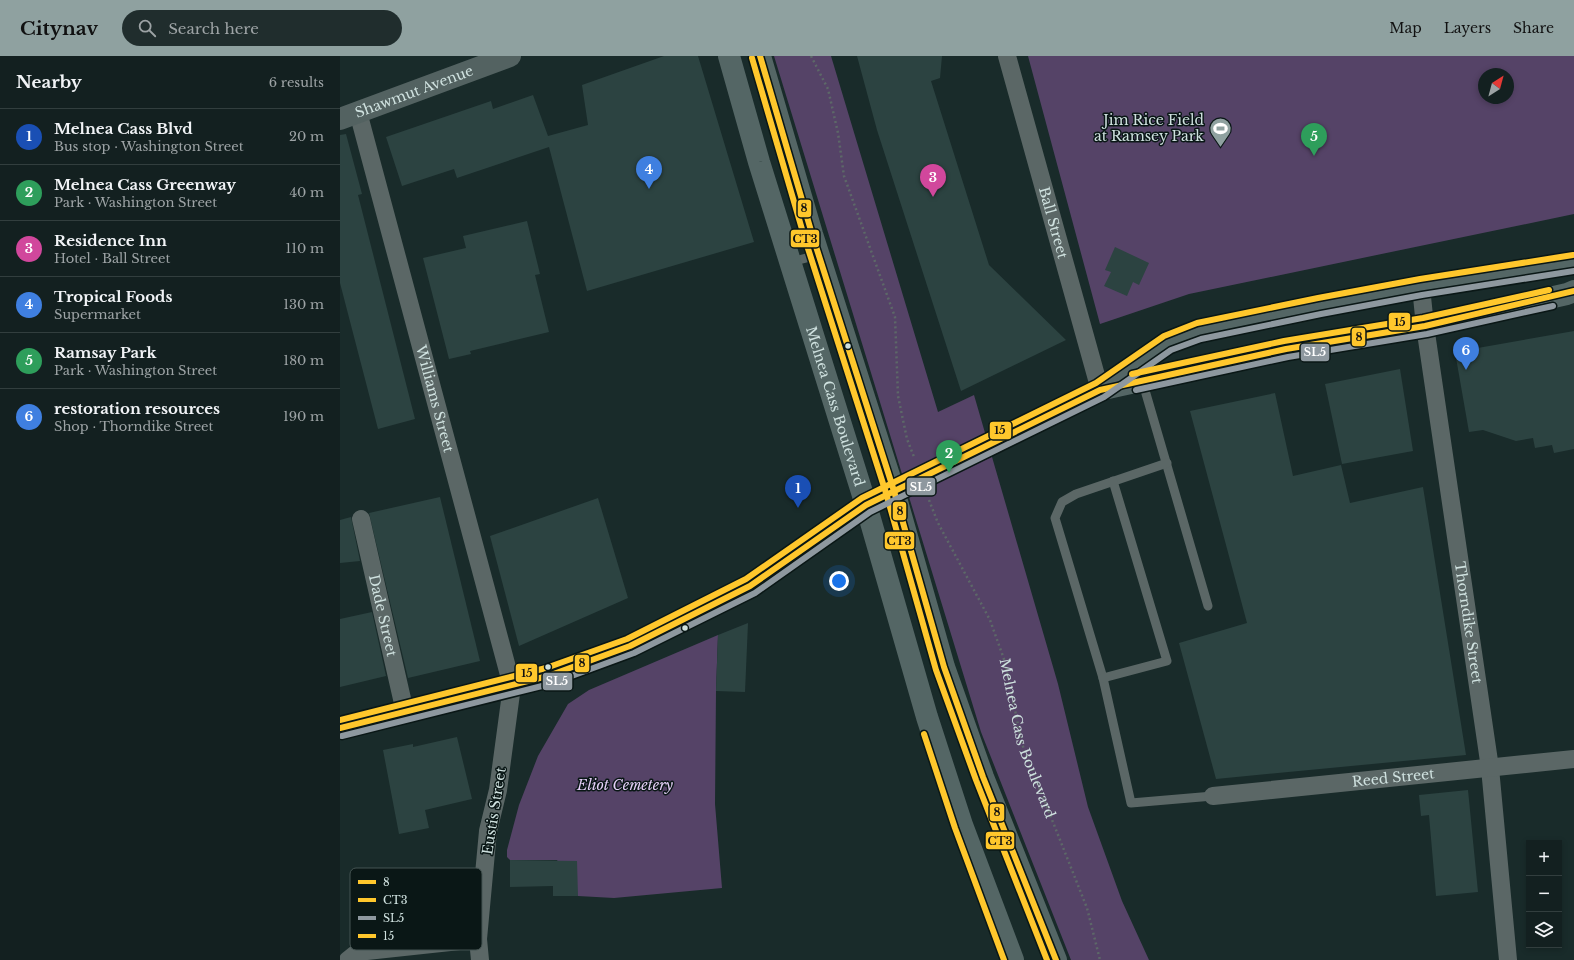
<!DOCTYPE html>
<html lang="en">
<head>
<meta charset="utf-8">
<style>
	:root { --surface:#132020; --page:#202d2d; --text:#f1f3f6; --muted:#9da3a5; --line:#323e3e; --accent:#8fa1a0 }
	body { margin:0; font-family:"Libre Baskerville",serif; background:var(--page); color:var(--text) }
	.controls { position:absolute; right:12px; bottom:12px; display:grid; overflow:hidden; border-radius:0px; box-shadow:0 2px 6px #0003 }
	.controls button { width:36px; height:36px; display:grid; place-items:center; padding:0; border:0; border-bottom:1px solid var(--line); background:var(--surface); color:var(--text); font:20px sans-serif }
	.compass { position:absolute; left:1138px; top:12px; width:36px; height:36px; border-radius:50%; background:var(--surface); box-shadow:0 2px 6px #0003; rotate:36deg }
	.you { position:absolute; left:499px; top:525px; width:14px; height:14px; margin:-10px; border:3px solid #fff; border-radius:50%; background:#1a73e8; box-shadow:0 0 0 6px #1a73e833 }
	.badge { display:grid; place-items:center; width:26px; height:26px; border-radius:50%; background:var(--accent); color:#fff; font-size:13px; font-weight:700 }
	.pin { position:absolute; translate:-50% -33px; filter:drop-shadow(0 1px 2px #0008) }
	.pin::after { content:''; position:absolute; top:21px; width:14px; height:12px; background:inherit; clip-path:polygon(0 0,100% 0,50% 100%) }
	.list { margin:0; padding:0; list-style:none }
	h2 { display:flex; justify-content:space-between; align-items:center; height:52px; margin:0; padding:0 16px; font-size:17px }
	h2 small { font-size:13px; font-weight:400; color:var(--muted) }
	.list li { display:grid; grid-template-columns:26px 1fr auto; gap:12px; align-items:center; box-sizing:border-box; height:56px; padding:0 16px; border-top:1px solid var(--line) }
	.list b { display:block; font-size:15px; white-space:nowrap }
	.list p { margin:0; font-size:13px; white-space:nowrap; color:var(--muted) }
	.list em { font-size:13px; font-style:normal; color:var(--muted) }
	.icon { flex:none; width:22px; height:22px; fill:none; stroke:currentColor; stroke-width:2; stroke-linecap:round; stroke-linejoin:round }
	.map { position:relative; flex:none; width:1234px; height:904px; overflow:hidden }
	header { display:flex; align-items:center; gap:24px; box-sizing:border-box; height:56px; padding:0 20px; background:var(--accent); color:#111 }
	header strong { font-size:19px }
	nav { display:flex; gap:22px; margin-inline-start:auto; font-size:14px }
	.search { width:280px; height:36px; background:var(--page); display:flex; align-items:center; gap:10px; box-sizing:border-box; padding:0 14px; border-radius:22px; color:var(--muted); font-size:15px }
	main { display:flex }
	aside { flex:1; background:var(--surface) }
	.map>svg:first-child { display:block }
	.green { fill:#554367; fill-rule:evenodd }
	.building { fill:#2c4341 }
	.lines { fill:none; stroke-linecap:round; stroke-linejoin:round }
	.path { stroke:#5d6868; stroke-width:2.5; stroke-dasharray:2 3; stroke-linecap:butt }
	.service { stroke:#5b6766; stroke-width:9 }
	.minor { stroke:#5b6766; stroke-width:18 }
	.secondary { stroke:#536261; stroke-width:22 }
	.primary { stroke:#546665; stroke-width:22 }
	.bus-1-casing { stroke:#0a1716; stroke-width:9 }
	.bus-2-casing { stroke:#0a1716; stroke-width:9 }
	.bus-3-casing { stroke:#0a1716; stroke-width:9 }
	.bus-4-casing { stroke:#0a1716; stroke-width:9 }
	.bus-1 { stroke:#ffc72c; stroke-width:6 }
	.bus-2 { stroke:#ffc72c; stroke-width:6 }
	.bus-3 { stroke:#8e989f; stroke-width:6 }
	.bus-4 { stroke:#ffc72c; stroke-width:6 }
	.bus-dot { fill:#cfe1df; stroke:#0a1716; stroke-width:1.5 }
	.labels { text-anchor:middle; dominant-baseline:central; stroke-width:3; stroke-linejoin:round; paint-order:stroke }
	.street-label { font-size:14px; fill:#cfe1df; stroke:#0a1716 }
	.poi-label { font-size:14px; fill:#cfe1df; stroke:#0a1716; text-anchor:end }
	.park-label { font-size:14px; font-style:italic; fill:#e6d0f9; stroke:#0a1716 }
	.key { fill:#0a1716; stroke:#455452; stroke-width:1 }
	.key-label { font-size:11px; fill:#cfe1df }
	.line-badge { stroke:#0a1716; stroke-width:1.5 }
	.badge-label { font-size:11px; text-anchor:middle; font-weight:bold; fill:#fff }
	.pale-badge-label { font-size:11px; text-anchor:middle; font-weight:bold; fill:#111 }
</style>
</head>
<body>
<header>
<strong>Citynav</strong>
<div class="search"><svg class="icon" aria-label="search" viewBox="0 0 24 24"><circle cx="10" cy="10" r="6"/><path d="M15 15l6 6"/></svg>Search here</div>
<nav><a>Map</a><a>Layers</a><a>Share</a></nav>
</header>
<main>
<aside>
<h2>Nearby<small>6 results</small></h2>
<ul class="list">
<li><span class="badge" style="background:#1a4fb4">1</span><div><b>Melnea Cass Blvd</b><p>Bus stop · Washington Street</p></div><em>20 m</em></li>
<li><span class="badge" style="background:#2e9e5b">2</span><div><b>Melnea Cass Greenway</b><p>Park · Washington Street</p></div><em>40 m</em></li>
<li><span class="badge" style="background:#d1479c">3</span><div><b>Residence Inn</b><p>Hotel · Ball Street</p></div><em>110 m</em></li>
<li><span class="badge" style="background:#3f7fe0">4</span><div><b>Tropical Foods</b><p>Supermarket</p></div><em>130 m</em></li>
<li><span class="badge" style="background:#2e9e5b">5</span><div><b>Ramsay Park</b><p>Park · Washington Street</p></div><em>180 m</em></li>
<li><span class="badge" style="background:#3f7fe0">6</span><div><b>restoration resources</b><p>Shop · Thorndike Street</p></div><em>190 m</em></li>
</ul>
</aside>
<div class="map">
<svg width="1234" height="904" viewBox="0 0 1234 904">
	<rect width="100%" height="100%" fill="#192b2a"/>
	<!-- green -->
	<g class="green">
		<path d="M434 0H491L598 356 634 339 718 628 748 751 782 845 809 904H731L641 676Z"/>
		<path d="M688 0H1234V158L849 238 760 268ZM1144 18H1168V42H1144Z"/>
		<path d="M378 579 376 635 375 748 382 832 274 842 238 840 217 804H170L167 801V794L179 749 198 700 228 648 249 634Z"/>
	</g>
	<!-- building -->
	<g class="building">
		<path d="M324 0H358L414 186 247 235 209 91 117 122 114 113 62 130 46 81 151 45 153 53 193 39 208 80 248 69 242 29Z"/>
		<path d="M517 0H602L600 22 591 25 649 209 726 284 621 335 537 74Z"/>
		<path d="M6 78 22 138 18 139 75 363 38 373 0 227V79Z"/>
		<path d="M187 165 200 218 195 219 209 276 130 295 131 298 109 303 83 202 126 192 123 180Z"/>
		<path d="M775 191 809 207 799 229 793 226 787 240 764 230 771 216 765 214Z"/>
		<path d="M1234 275V393L1214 397 1212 389 1195 392 1193 382 1176 385 1143 374 1129 376 1115 296Z"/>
		<path d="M1060 313 1073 395 1002 408 985 328Z"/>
		<path d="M935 337 953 420 1001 409 1010 447 1083 431 1126 699 876 723 839 587 907 567 850 355Z"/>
		<path d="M100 441 140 605 68 622 29 457Z"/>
		<path d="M258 442 288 542 179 590 150 480Z"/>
		<path d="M11 461 20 505 0 507V464Z"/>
		<path d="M32 556 46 620 0 631V563Z"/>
		<path d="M408 567 405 636 376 635 378 579Z"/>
		<path d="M117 681 132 743 85 754 89 772 59 778 43 694 73 688V691Z"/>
		<path d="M1128 734 1138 836 1096 840 1089 759 1081 760 1079 739Z"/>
		<path d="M170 804 237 805 238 840H213V830L170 831Z"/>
	</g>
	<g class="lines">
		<!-- path -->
		<g class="path">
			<path d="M471 0 488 33 498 77 504 120 555 261 558 340 567 383 574 401"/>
			<path id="s1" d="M589 444 598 467 650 564 665 606 682 688 747 852 760 904"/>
		</g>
		<!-- service -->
		<g class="service">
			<path d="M451 206 478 199"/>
			<path d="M802 324 868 550"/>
			<path d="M827 407 736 438 722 446 715 462 763 622 791 747 873 740"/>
			<path d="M763 622 827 605 773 425"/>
		</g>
		<!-- minor -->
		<g class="minor">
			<path id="s2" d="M667 0 760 334"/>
			<path id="s3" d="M18 56 172 630 158 734 148 775 138 883 140 904"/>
			<path id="s4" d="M1081 231 1085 270 1150 712 1168 904"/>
			<path id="s5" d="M21 463 65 656"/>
			<path id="s6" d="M873 740 1234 703"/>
			<path d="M8 904 18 896 138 883"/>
		</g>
		<!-- secondary -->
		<path class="secondary" id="s7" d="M0 63 170 0"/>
		<!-- primary -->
		<g class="primary">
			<path id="s8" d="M389 0 419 106 526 449 587 661 622 769 673 904"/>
			<path d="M420 0 472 178 554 435 604 611 643 721 716 904"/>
			<path d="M768 332 946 293 1085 270 1227 238 1234 235"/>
			<path d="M0 672 208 620 290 590 410 530 526 449 760 334 827 287 859 275 979 250 1081 231 1234 207"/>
		</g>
		<defs>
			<g id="bus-1">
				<path d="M420 0 472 178 554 435 604 611 643 721 716 904"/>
				<path d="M0 672 208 620 290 590 410 530 526 449 760 334 946 293 1085 270 1234 235"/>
			</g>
			<g id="bus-2">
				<path d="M412 2 464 180 546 437 596 614 636 724 707 904"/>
				<path d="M584 678 615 772 664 904"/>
			</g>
			<g id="bus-3">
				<path d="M796 334 948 301 1087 278 1213 250"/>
				<path d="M2 680 210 628 294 597 415 537 530 456 764 341 831 294 861 283 981 258 1082 239 1234 215"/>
			</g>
			<g id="bus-4">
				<path d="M792 318 944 285 1083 262 1209 234"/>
				<path d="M0 664 206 612 287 583 406 523 522 442 756 327 824 280 857 267 978 242 1080 223 1233 199"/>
			</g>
		</defs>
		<!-- bus-1 casing -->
		<use href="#bus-1" class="bus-1-casing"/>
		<!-- bus-2 casing -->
		<use href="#bus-2" class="bus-2-casing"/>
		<!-- bus-3 casing -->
		<use href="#bus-3" class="bus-3-casing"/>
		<!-- bus-4 casing -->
		<use href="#bus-4" class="bus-4-casing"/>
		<!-- bus-1 -->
		<use href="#bus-1" class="bus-1"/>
		<!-- bus-2 -->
		<use href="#bus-2" class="bus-2"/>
		<!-- bus-3 -->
		<use href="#bus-3" class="bus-3"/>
		<!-- bus-4 -->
		<use href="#bus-4" class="bus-4"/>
	</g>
	<!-- icons -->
	<defs>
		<symbol id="stadium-pin" viewBox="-11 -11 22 30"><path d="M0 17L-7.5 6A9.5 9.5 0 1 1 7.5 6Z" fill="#8fa1a0" stroke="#0a1716"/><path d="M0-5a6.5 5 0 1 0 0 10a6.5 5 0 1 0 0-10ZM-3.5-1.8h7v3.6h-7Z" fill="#fff"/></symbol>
	</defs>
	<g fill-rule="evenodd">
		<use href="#stadium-pin" x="868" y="60" width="25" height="34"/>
	</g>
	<!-- markers -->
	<g class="bus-dot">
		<circle cx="508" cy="290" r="3.5"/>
		<circle cx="345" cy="572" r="3.5"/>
		<circle cx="208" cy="611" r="3.5"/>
	</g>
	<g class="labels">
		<!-- street labels -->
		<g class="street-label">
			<text stroke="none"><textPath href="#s7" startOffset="79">Shawmut Avenue</textPath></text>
			<text stroke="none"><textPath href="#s2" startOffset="173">Ball Street</textPath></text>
			<text stroke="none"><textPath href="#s3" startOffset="297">Williams Street</textPath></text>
			<text stroke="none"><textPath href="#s8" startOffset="366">Melnea Cass Boulevard</textPath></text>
			<text stroke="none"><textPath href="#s5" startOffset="99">Dade Street</textPath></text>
			<text stroke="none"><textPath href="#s4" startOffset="339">Thorndike Street</textPath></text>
			<text stroke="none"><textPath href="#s1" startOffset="259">Melnea Cass Boulevard</textPath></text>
			<text stroke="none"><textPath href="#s6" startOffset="181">Reed Street</textPath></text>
			<text transform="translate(154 755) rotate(-81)">Eustis Street</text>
		</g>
		<!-- poi labels -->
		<g class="poi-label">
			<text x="864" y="64">Jim Rice Field<tspan x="864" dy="16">at Ramsey Park</tspan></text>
		</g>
		<!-- park labels -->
		<g class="park-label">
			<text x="285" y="729">Eliot Cemetery</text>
		</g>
	</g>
	<!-- legend -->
	<rect x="10" y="812" width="132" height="82" rx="6" class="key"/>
	<rect x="18" y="824" width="18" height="4" fill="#ffc72c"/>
	<rect x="18" y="842" width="18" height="4" fill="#ffc72c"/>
	<rect x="18" y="860" width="18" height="4" fill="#8e989f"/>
	<rect x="18" y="878" width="18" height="4" fill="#ffc72c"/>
	<g class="key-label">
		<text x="43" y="830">8</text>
		<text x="43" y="848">CT3</text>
		<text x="43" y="866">SL5</text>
		<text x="43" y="884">15</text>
	</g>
	<g class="line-badge">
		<rect x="457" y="143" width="15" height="19" rx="4" fill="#ffc72c"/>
		<rect x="450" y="173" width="30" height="19" rx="4" fill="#ffc72c"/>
		<rect x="1048" y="256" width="23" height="19" rx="4" fill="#ffc72c"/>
		<rect x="1011" y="271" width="15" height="20" rx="4" fill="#ffc72c"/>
		<rect x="960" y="287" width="30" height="19" rx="4" fill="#8e989f"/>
		<rect x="649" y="365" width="23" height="19" rx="4" fill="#ffc72c"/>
		<rect x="566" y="421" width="30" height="19" rx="4" fill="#8e989f"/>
		<rect x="552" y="445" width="15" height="20" rx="4" fill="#ffc72c"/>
		<rect x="544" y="475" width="31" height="19" rx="4" fill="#ffc72c"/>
		<rect x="234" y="598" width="16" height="19" rx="4" fill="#ffc72c"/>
		<rect x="175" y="607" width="23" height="20" rx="4" fill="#ffc72c"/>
		<rect x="202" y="616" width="31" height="19" rx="4" fill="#8e989f"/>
		<rect x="649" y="747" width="16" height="19" rx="4" fill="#ffc72c"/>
		<rect x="645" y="775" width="30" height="19" rx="4" fill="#ffc72c"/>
	</g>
	<g class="badge-label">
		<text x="975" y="300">SL5</text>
		<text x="581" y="435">SL5</text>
		<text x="217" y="629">SL5</text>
	</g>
	<g class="pale-badge-label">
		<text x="464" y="156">8</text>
		<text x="465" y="187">CT3</text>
		<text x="1060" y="270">15</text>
		<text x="1019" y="285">8</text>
		<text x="660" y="378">15</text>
		<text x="560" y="459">8</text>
		<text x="559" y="489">CT3</text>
		<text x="242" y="611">8</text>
		<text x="187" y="621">15</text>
		<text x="657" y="760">8</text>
		<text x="660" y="789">CT3</text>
	</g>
</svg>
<div class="controls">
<button>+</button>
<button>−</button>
<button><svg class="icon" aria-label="layers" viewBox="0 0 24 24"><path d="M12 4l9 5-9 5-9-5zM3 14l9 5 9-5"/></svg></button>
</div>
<svg class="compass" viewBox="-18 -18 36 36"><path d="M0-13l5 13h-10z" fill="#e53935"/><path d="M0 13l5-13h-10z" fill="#9da3a5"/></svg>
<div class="you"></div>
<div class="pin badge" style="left:458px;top:452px;background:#1a4fb4">1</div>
<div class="pin badge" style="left:609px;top:417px;background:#2e9e5b">2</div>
<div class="pin badge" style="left:593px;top:141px;background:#d1479c">3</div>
<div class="pin badge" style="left:309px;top:133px;background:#3f7fe0">4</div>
<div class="pin badge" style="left:974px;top:100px;background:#2e9e5b">5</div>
<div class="pin badge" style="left:1126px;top:314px;background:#3f7fe0">6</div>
</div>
</main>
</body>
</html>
